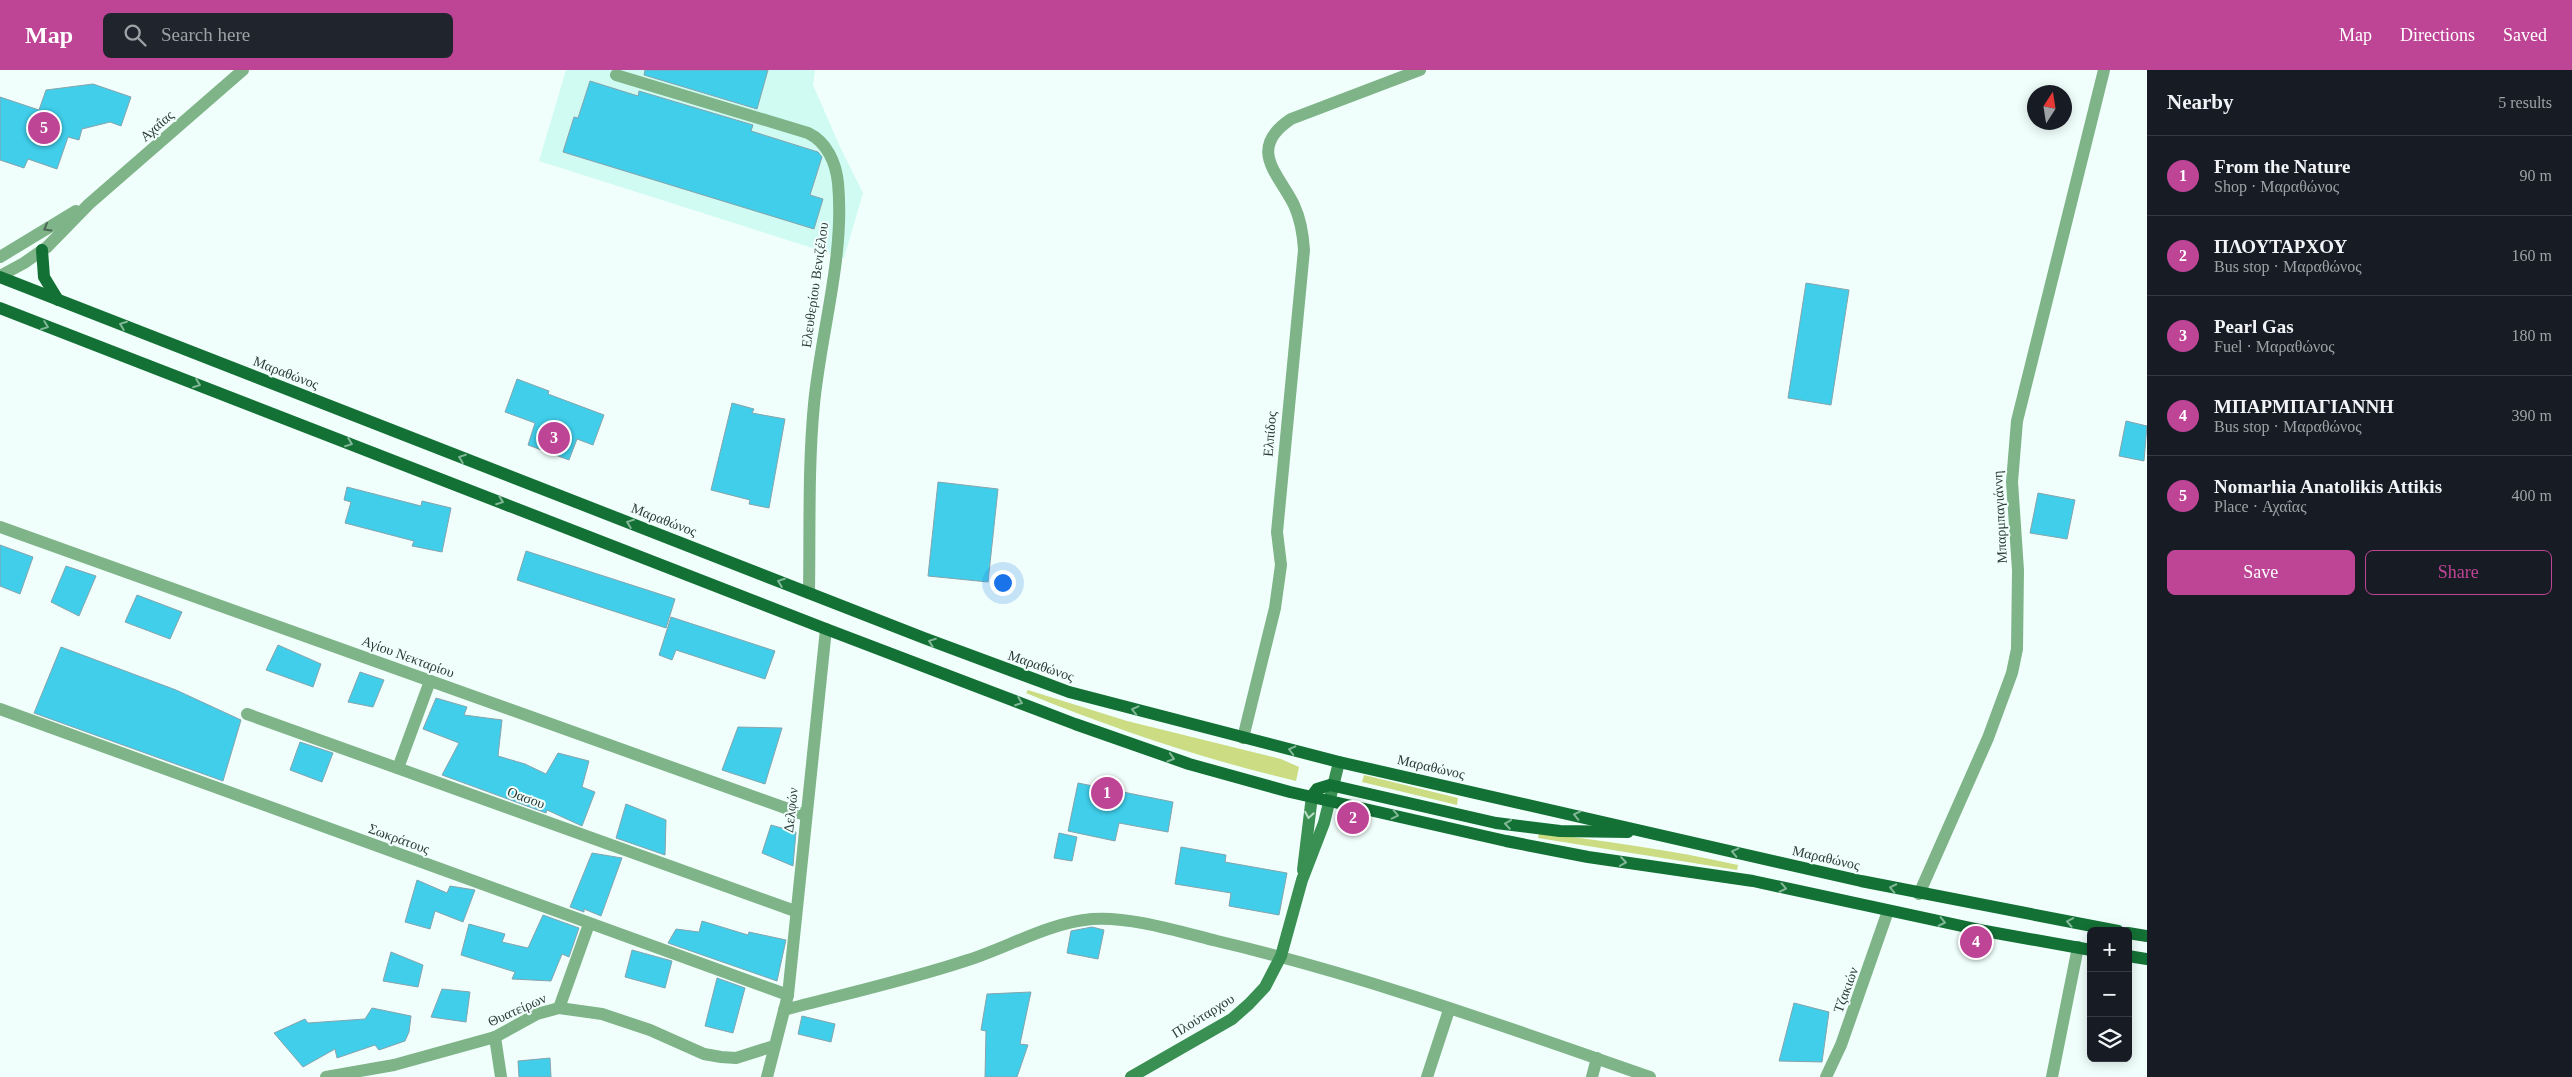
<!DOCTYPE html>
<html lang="en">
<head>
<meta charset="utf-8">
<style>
	:root { --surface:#171b24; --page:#20242c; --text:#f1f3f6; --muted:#9ea1a6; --line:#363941; --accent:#be4496 }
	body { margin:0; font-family:Georgia,serif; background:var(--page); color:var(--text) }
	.controls { position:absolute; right:15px; bottom:15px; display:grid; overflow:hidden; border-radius:8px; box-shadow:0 2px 12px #0003 }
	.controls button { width:45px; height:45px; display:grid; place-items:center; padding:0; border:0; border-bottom:1px solid var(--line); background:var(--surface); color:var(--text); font:25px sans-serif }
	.compass { position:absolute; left:2027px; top:15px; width:45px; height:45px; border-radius:50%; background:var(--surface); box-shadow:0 2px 12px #0003; rotate:12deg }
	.you { position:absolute; left:1002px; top:512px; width:18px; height:18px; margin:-12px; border:4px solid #fff; border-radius:50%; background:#1a73e8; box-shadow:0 0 0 8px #1a73e833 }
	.badge { display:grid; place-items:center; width:32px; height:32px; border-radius:50%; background:var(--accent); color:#fff; font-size:16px; font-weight:700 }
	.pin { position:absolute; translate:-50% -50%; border:2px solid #fff; box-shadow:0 1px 5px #0006 }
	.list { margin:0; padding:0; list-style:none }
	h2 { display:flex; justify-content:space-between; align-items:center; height:65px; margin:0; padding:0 20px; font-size:21px }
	h2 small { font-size:16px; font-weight:400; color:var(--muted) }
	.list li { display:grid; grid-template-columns:32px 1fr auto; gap:15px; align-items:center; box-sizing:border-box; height:80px; padding:0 20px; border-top:1px solid var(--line) }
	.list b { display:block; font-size:19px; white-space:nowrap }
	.list p { margin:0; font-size:16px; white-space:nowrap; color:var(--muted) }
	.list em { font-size:16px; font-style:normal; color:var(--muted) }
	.actions { display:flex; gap:10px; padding:15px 20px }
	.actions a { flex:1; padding:11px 0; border:1px solid var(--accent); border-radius:8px; text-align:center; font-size:18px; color:var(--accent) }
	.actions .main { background:var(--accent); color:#fff }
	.icon { flex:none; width:28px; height:28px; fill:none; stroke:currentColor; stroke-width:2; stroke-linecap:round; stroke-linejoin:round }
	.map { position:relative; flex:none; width:2147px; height:1007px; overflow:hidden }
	header { display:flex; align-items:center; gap:30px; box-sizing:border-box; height:70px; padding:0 25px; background:var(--accent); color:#fff }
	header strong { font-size:24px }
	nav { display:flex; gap:28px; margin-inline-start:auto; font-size:18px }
	.search { width:350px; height:45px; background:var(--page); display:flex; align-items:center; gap:12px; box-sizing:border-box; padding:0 18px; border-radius:8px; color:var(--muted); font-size:19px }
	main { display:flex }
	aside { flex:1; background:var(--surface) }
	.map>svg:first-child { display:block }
	.built { fill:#cffbf2 }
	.green { fill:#cbdc83 }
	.building { fill:#40ceea; stroke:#85a4ac }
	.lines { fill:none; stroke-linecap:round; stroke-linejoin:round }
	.street { stroke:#7fb489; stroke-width:12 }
	.secondary { stroke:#3a8f52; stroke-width:12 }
	.primary { stroke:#147135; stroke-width:12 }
	.oneway { stroke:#4a6655 }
	.oneway2 { stroke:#82b898 }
	.oneway3 { stroke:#baddc9 }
	.labels { text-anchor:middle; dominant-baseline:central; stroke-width:4; stroke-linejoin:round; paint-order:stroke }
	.street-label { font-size:14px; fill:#2e3c39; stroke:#f1fffc }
</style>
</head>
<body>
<header>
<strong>Map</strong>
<div class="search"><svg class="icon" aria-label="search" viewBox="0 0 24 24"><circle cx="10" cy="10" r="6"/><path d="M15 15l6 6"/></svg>Search here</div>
<nav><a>Map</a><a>Directions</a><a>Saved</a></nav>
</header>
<main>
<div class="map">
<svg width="2147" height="1007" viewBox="0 0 2147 1007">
	<rect width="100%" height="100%" fill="#f1fffc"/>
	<!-- built -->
	<path class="built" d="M566 0H815L813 15 841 79 863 123 844 188 539 91Z"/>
	<!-- green -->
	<g class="green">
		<path d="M1028 620 1127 651 1281 689 1299 697 1296 711C1203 689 1114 659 1026 623Z"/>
		<path d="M1364 705 1458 728 1457 735 1362 712Z"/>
		<path d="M1539 763C1606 771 1672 780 1738 795L1737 800 1538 768Z"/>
	</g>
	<!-- building -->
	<g class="building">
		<path d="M645 0H768L757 39 644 5Z"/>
		<path d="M590 11 638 26 639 21 753 55 751 61 818 82 822 87 810 125 823 129 814 159 563 82 574 47 578 48Z"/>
		<path d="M93 14 131 27 121 56 110 52 82 59 79 70 68 67 57 99 28 89 24 98 0 90V27L39 40 46 20Z"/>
		<path d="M1806 213 1849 220 1831 335 1788 328Z"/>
		<path d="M517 309 549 321 548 324 604 345 593 375 577 369 569 390 528 375 535 353 505 342Z"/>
		<path d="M732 333 754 339 752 343 785 349 769 438 749 434 750 430 711 420Z"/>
		<path d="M2126 351 2147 356 2144 391 2119 386Z"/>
		<path d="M938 412 998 419 988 512 928 506Z"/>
		<path d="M347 417 421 436 422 431 451 438 442 482 412 476 414 471 345 453 351 432 344 430Z"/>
		<path d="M2038 423 2075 430 2067 469 2030 463Z"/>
		<path d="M0 475 33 487 20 524 0 516Z"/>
		<path d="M526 481 675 529 666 558 517 510Z"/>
		<path d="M66 496 96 506 79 546 51 532Z"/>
		<path d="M137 525 182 542 170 569 125 552Z"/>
		<path d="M671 547 775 581 765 609 676 580 672 590 659 585Z"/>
		<path d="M278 575 321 594 313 617 266 600Z"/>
		<path d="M61 577 176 620 241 650 223 711 34 643Z"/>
		<path d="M360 602 384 610 373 637 348 632Z"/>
		<path d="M436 628 467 637 464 645 502 650 498 686 525 694 546 704 558 683 589 691 582 717 595 722 582 756 547 740 546 743 442 705 459 673 423 659Z"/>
		<path d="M738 657 782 658 765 714 722 700Z"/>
		<path d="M300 672 333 683 322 712 290 700Z"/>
		<path d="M1078 713 1173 732 1168 762 1119 753 1115 771 1068 761Z"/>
		<path d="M626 734 666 750 665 785 616 768Z"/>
		<path d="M771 755 796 762 793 796 762 783Z"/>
		<path d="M1059 763 1077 767 1072 791 1054 788Z"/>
		<path d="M1181 777 1226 785 1225 792 1287 803 1279 845 1229 836 1231 823 1175 814Z"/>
		<path d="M592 783 622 788 601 846 584 839V842L570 837Z"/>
		<path d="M417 810 447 823 450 816 475 820 463 852 435 841 430 859 405 852Z"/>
		<path d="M543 845 579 858 569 887 562 884 551 911 512 909 515 902 461 885 469 854 505 864 502 872 528 878Z"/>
		<path d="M702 851 748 865 749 862 786 870 777 911 668 873 676 859 699 862Z"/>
		<path d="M1092 857 1104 860 1098 889 1067 883 1071 861Z"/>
		<path d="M632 880 672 891 665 918 625 907Z"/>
		<path d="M391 882 423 895 418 917 383 911Z"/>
		<path d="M717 908 745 918 733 963 705 956Z"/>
		<path d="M442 919 470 922 466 952 431 947Z"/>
		<path d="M1031 922 1020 974 1028 975 1017 1007H985L986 961 981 960 987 924Z"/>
		<path d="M1794 933 1829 942 1822 992 1779 991Z"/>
		<path d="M372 938 411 946 409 962 405 971 379 980 375 975 337 988 335 979 303 997 274 963 305 949 308 953 365 949Z"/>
		<path d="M802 946 835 954 831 972 798 964Z"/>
		<path d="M550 988 551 1007H519L518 991Z"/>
	</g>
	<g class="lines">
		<!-- street -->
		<g class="street">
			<path d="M616 5 808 63C827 72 836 93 838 113 845 186 821 261 814 334 808 397 810 460 809 523"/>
			<path d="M0 187 76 141"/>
			<path d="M0 206 24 193 47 177 89 134 243 0"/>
			<path d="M0 457 805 745"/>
			<path d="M0 639 788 925"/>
			<path d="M247 644 795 841"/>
			<path d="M1243 668 1275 538 1281 495 1277 462 1304 180C1303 164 1301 150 1294 135 1279 104 1246 79 1291 49L1420 0"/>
			<path d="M398 698 430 611"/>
			<path d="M1919 824 1988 668 2012 603 2017 579 2018 500 2012 412 2017 351 2104 0"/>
			<path d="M559 938 589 854"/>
			<path d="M784 940C845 924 908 910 968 890 1009 877 1048 853 1092 849 1130 846 1181 862 1217 871 1363 905 1509 958 1650 1007"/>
			<path d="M495 967 501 1007"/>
			<path d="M326 1007 394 995 495 967 537 944 559 938 602 944 650 960 704 984 721 987 736 988 774 976"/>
			<path d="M767 1007 788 925 826 559"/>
			<path d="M1427 1007 1449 940"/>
			<path d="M1592 1007 1597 988"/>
			<path d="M1826 1007 1841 975 1888 841"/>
			<path d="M2052 1007 2078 877"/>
		</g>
		<!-- secondary -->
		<g class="secondary">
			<path d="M1303 800 1312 726"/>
			<path d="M1131 1007 1232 949 1249 934 1265 917 1281 886 1302 810 1324 753 1339 692"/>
		</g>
		<!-- primary -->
		<g class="primary">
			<path d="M42 180 44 207 58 230"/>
			<path d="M0 207 924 568 1069 622 1339 692 1861 811 2118 861"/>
			<path d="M0 238 826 559 1075 654 1189 694 1290 722 1506 771 1588 787 1753 811 1985 861 2091 880"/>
			<path d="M1312 726 1317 719 1330 715 1496 753 1560 761 1628 762"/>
			<path d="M2128 863 2147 866"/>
			<path d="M2128 886 2147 889"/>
		</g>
	</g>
	<!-- one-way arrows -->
	<defs><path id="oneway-chevron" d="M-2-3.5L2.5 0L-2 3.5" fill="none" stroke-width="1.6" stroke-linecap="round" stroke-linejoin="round" transform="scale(1.25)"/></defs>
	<use class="oneway" href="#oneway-chevron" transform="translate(47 158) rotate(150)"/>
	<g class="oneway2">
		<use href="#oneway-chevron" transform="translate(123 255) rotate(-159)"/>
		<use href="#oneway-chevron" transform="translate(45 256) rotate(21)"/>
		<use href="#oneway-chevron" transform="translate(197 314) rotate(21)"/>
		<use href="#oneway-chevron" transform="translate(349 373) rotate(21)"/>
		<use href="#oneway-chevron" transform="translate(462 388) rotate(-159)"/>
		<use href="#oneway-chevron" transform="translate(500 431) rotate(21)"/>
		<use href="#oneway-chevron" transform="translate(630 453) rotate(-159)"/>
		<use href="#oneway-chevron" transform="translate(781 512) rotate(-159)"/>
		<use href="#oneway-chevron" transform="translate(932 572) rotate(-159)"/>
		<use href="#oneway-chevron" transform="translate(1019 632) rotate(21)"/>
		<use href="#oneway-chevron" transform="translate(1135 640) rotate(-166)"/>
		<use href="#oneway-chevron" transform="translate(1292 680) rotate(-166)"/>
		<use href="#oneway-chevron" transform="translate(1171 688) rotate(17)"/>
		<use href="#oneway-chevron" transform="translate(1395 745) rotate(13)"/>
		<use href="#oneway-chevron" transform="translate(1577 745) rotate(-167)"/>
		<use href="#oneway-chevron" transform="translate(1508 754) rotate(-172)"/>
		<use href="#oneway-chevron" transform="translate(1735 782) rotate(-167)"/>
		<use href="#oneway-chevron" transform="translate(1623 792) rotate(8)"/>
		<use href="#oneway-chevron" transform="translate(1783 818) rotate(12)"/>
		<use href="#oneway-chevron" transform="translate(1893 818) rotate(-168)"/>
		<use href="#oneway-chevron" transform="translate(1942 852) rotate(12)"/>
		<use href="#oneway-chevron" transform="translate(2070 852) rotate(-169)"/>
	</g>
	<use class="oneway3" href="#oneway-chevron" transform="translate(1309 745) rotate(100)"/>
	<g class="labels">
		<!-- street labels -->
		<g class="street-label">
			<text transform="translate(157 56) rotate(-41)">Αχαΐας</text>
			<text transform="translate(815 215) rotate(-82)">Ελευθερίου Βενιζέλου</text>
			<text transform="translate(286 303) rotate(21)">Μαραθώνος</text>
			<text transform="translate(1270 364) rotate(-85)">Ελπίδος</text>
			<text transform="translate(2000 447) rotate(-93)">Μπαρμπαγιάννη</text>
			<text transform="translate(664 450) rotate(21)">Μαραθώνος</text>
			<text transform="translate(408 587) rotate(20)">Αγίου Νεκταρίου</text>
			<text transform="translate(1041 596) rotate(19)">Μαραθώνος</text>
			<text transform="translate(1431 697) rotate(13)">Μαραθώνος</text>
			<text transform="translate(526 728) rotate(20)">Οασου</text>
			<text transform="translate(791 740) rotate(-84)">Δελφών</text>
			<text transform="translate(399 769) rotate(20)">Σωκράτους</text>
			<text transform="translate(1826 788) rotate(13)">Μαραθώνος</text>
			<text transform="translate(1846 920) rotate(-70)">Τζακιών</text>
			<text transform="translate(517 940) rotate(-24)">Θυατείρων</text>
			<text transform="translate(1203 946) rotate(-32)">Πλούταρχου</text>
		</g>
	</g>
</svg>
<div class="controls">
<button>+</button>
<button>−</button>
<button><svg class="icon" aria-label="layers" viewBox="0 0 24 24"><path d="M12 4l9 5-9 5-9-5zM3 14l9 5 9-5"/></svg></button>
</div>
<svg class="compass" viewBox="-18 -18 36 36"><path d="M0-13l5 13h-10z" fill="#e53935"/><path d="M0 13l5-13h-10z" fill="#9ea1a6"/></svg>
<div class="you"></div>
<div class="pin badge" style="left:1107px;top:723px">1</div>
<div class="pin badge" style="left:1353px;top:748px">2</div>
<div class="pin badge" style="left:554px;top:368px">3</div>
<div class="pin badge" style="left:1976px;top:872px">4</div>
<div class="pin badge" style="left:44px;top:58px">5</div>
</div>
<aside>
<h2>Nearby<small>5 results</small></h2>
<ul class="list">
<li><span class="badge">1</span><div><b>From the Nature</b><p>Shop · Μαραθώνος</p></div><em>90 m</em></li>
<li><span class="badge">2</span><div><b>ΠΛΟΥΤΑΡΧΟΥ</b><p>Bus stop · Μαραθώνος</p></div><em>160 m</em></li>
<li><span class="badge">3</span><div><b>Pearl Gas</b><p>Fuel · Μαραθώνος</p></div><em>180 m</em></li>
<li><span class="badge">4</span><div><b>ΜΠΑΡΜΠΑΓΙΑΝΝΗ</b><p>Bus stop · Μαραθώνος</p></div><em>390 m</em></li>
<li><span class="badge">5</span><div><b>Nomarhia Anatolikis Attikis</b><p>Place · Αχαΐας</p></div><em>400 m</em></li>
</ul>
<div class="actions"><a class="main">Save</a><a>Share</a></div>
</aside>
</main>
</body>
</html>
